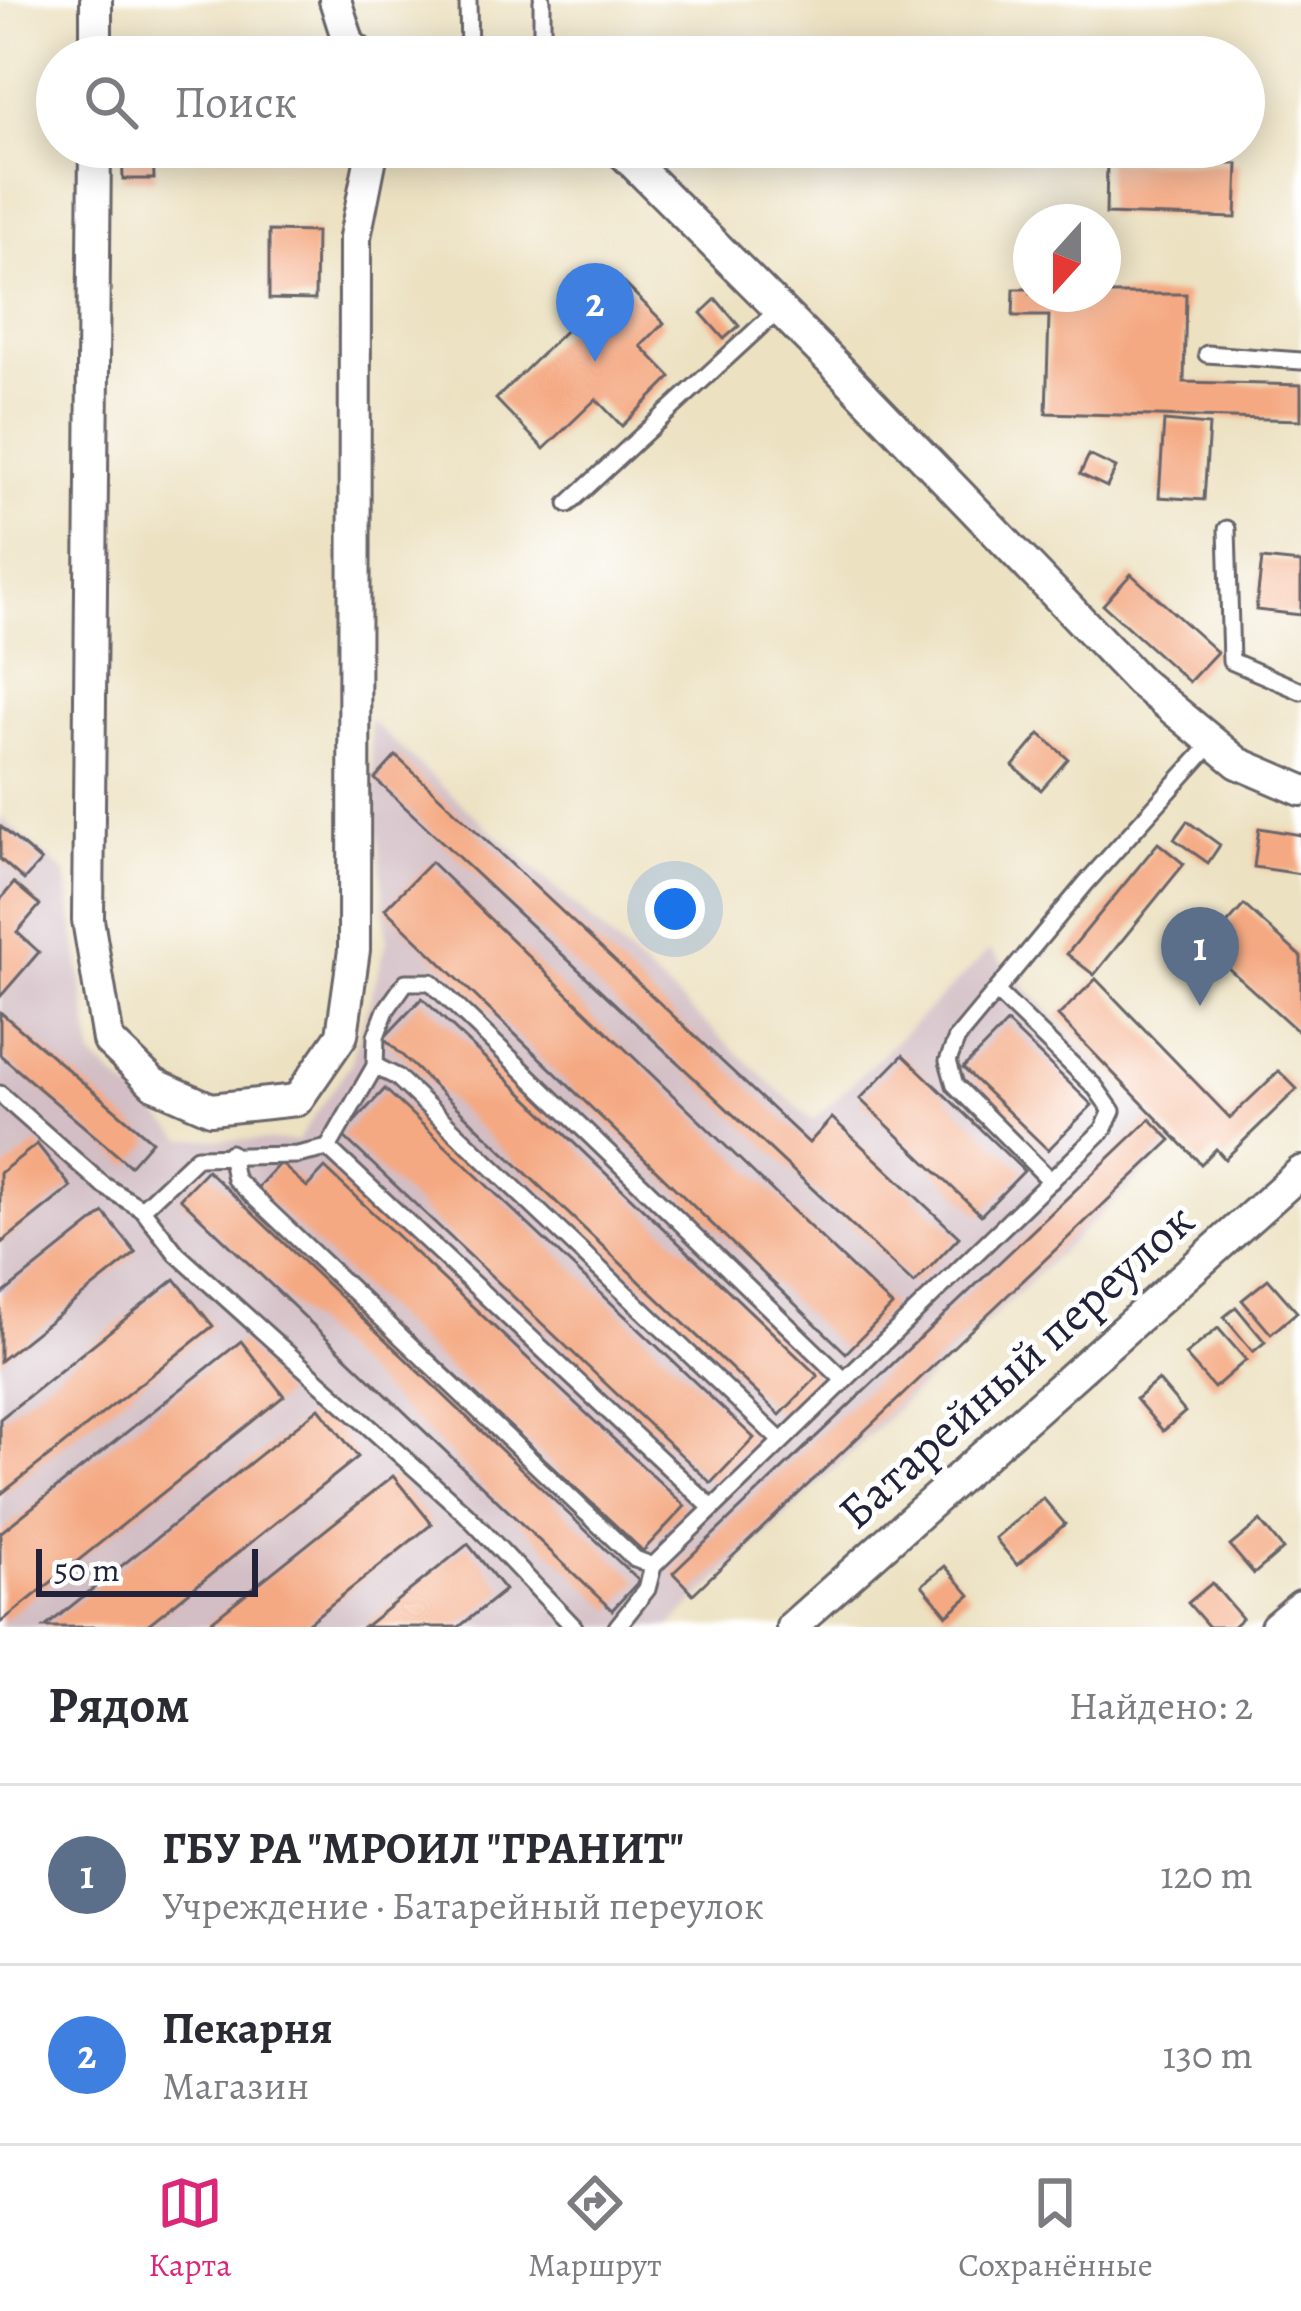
<!DOCTYPE html>
<html lang="ru">
<head>
<meta charset="utf-8">
<style>
	:root { --surface:#fff; --page:#f7f7f7; --text:#2b2b33; --muted:#7c7c81; --line:#e1e1e2; --accent:#db2777 }
	body { margin:0; font-family:Alegreya,serif; background:var(--page); color:var(--text) }
	.compass { position:absolute; left:1013px; top:204px; width:108px; height:108px; border-radius:50%; background:var(--surface); box-shadow:0 6px 30px #0003; rotate:201deg }
	.scale { position:absolute; left:36px; bottom:30px; width:222px; box-sizing:border-box; padding-left:12px; border:6px solid #22223b; border-top:0; font-size:33px; line-height:42px; white-space:nowrap; color:#22223b; -webkit-text-stroke:9px #fff; paint-order:stroke }
	.you { position:absolute; left:675px; top:909px; width:42px; height:42px; margin:-30px; border:9px solid #fff; border-radius:50%; background:#1a73e8; box-shadow:0 0 0 18px #1a73e833 }
	.badge { display:grid; place-items:center; width:78px; height:78px; border-radius:50%; background:var(--accent); color:#fff; font-size:39px; font-weight:700 }
	.pin { position:absolute; translate:-50% -99px; filter:drop-shadow(0 3px 6px #0008) }
	.pin::after { content:''; position:absolute; top:63px; width:42px; height:36px; background:inherit; clip-path:polygon(0 0,100% 0,50% 100%) }
	.list { margin:0; padding:0; list-style:none }
	h2 { display:flex; justify-content:space-between; align-items:center; height:156px; margin:0; padding:0 48px; font-size:51px }
	h2 small { font-size:39px; font-weight:400; color:var(--muted) }
	.list li { display:grid; grid-template-columns:78px 1fr auto; gap:36px; align-items:center; box-sizing:border-box; height:180px; padding:0 48px; border-top:3px solid var(--line) }
	.list b { display:block; font-size:45px; white-space:nowrap }
	.list p { margin:0; font-size:39px; white-space:nowrap; color:var(--muted) }
	.list em { font-size:39px; font-style:normal; color:var(--muted) }
	.icon { flex:none; width:66px; height:66px; fill:none; stroke:currentColor; stroke-width:2; stroke-linecap:round; stroke-linejoin:round }
	.map { position:relative; flex:none; width:1301px; height:1627px; overflow:hidden }
	.search { position:absolute; background:var(--surface); box-shadow:0 6px 30px #0003; left:36px; right:36px; top:36px; height:132px; display:flex; align-items:center; gap:30px; box-sizing:border-box; padding:0 42px; border-radius:66px; color:var(--muted); font-size:45px }
	.sheet { height:516px; background:var(--surface) }
	nav { display:flex; justify-content:space-around; align-items:center; box-sizing:border-box; height:168px; border-top:3px solid var(--line); background:var(--surface); font-size:33px; color:var(--muted) }
	nav a { display:grid; justify-items:center; gap:6px }
	nav .on { color:var(--accent) }
	.map>svg:first-child { display:block }
	.industrial { fill:#d2bec4 }
	.building { fill:#f4a982 }
	.lines { fill:none; stroke-linecap:round; stroke-linejoin:round }
	.lane-casing { stroke:#69656a; stroke-width:21 }
	.street-casing { stroke:#69656a; stroke-width:36 }
	.lane { stroke:#fff; stroke-width:15 }
	.street { stroke:#fff; stroke-width:30 }
	.labels { text-anchor:middle; dominant-baseline:central; stroke-width:10; stroke-linejoin:round; paint-order:stroke }
	.street-label { font-size:48px; fill:#22223b; stroke:#fff }
</style>
</head>
<body>
<div class="map">
<svg width="1301" height="1627" viewBox="0 0 1301 1627">
	<rect width="100%" height="100%" fill="#fff"/>
	<filter id="ink" filterUnits="userSpaceOnUse"><feTurbulence type="fractalNoise" baseFrequency=".00833" numOctaves="2"/><feDisplacementMap in="SourceGraphic" scale="24" xChannelSelector="R" yChannelSelector="G"/><feConvolveMatrix kernelMatrix="1 2 1 2 8 2 1 2 1" color-interpolation-filters="sRGB"/></filter>
	<filter id="wash" filterUnits="userSpaceOnUse"><feTurbulence type="fractalNoise" baseFrequency=".004" numOctaves="4" result="noise"/><feDisplacementMap in="SourceGraphic" scale="48" xChannelSelector="R" yChannelSelector="G"/><feGaussianBlur stdDeviation="2.7" result="paint"/><feColorMatrix in="noise" values="0 0 0 0 0 0 0 0 0 0 0 0 0 0 0 0 0 1.4 0 .05"/><feComposite in="paint" operator="in"/></filter>
	<g filter="url(#wash)">
		<rect width="100%" height="100%" fill="#ece1c1"/>
		<!-- industrial -->
		<path class="industrial" d="M369 720 813 1121 990 950 1175 1143 669 1627H0V817L66 874 93 1058 184 1139 297 1141 351 1063 387 942Z"/>
		<g id="blocks">
			<!-- building -->
			<g class="building">
				<path d="M122 147H153L154 179H123Z"/>
				<path d="M1107 161 1238 164 1236 218 1106 214Z"/>
				<path d="M269 231 316 232 315 300 269 299Z"/>
				<path d="M619 278 664 323 641 346 671 377 622 426 596 399 544 449 496 399Z"/>
				<path d="M1014 289H1031V294H1186L1184 382 1301 385V420L1046 413 1049 316H1013Z"/>
				<path d="M716 299 739 326 724 339 701 313Z"/>
				<path d="M1164 421 1209 425 1204 500 1159 497Z"/>
				<path d="M1089 455 1116 468 1107 487 1080 474Z"/>
				<path d="M1262 559 1301 563V615L1256 610Z"/>
				<path d="M1131 574 1217 652 1189 682 1103 605Z"/>
				<path d="M1040 734 1068 759 1041 790 1013 766Z"/>
				<path d="M396 756 809 1143 832 1118 959 1237 914 1284 375 779Z"/>
				<path d="M1187 821 1220 845 1208 863 1174 839Z"/>
				<path d="M0 826 41 861 24 880 0 859Z"/>
				<path d="M1259 828 1301 835V874L1254 867Z"/>
				<path d="M1158 843 1184 864 1094 975 1067 954Z"/>
				<path d="M431 862 892 1306 846 1353 385 909Z"/>
				<path d="M14 883 40 905 17 932 39 952 0 997V900Z"/>
				<path d="M1244 905 1301 957V1034L1206 948Z"/>
				<path d="M1096 979 1230 1118 1279 1071 1297 1089 1225 1159 1216 1149 1201 1164 1058 1016Z"/>
				<path d="M422 998 818 1376 780 1415 384 1038Z"/>
				<path d="M0 1012 152 1141 130 1166 0 1055Z"/>
				<path d="M1007 1023 1092 1105 1048 1150 963 1068Z"/>
				<path d="M903 1055 1024 1171 981 1215 860 1099Z"/>
				<path d="M385 1089 754 1438 711 1483 342 1135Z"/>
				<path d="M1150 1119 1171 1140 693 1594 673 1573Z"/>
				<path d="M37 1144 71 1187 0 1244V1173Z"/>
				<path d="M280 1163 307 1187 325 1168 685 1506 643 1551 256 1189Z"/>
				<path d="M207 1170 639 1581 612 1610 180 1198Z"/>
				<path d="M104 1213 136 1253 0 1361V1296Z"/>
				<path d="M175 1279 213 1326 0 1495V1419Z"/>
				<path d="M1268 1279 1297 1312 1271 1334 1242 1300Z"/>
				<path d="M1236 1307 1265 1342 1253 1352 1224 1317Z"/>
				<path d="M1218 1328 1246 1360 1214 1388 1185 1355Z"/>
				<path d="M241 1341 284 1396 0 1623V1533Z"/>
				<path d="M1158 1380 1185 1412 1163 1431 1136 1399Z"/>
				<path d="M319 1408 358 1457 145 1627H45Z"/>
				<path d="M393 1476 432 1524 303 1627H204Z"/>
				<path d="M1043 1498 1065 1524 1017 1565 995 1538Z"/>
				<path d="M1260 1521 1283 1549 1254 1574 1230 1546Z"/>
				<path d="M468 1544 505 1590 459 1627H364Z"/>
				<path d="M945 1566 970 1595 947 1615 922 1585Z"/>
				<path d="M1212 1583 1242 1618 1232 1627H1209L1188 1603Z"/>
			</g>
		</g>
	</g>
	<g filter="url(#ink)">
		<use href="#blocks" fill-opacity="0" stroke="#69656a" stroke-width="3"/>
		<g class="lines">
			<defs>
				<g id="lane">
					<path d="M468 0 469 57"/>
					<path d="M542 57V0"/>
					<path d="M1207 354 1301 361"/>
					<path d="M568 504 779 309"/>
					<path d="M1227 529 1231 661 1301 691"/>
					<path d="M375 1066 397 1077 781 1441"/>
					<path d="M0 1094 103 1185 142 1209 177 1254 466 1514 574 1627"/>
					<path d="M328 1148 711 1507"/>
					<path d="M230 1153 235 1179 635 1559 653 1566 1103 1130 1112 1111 1095 1087 997 992"/>
					<path d="M1051 1181 955 1085 948 1061 957 1038 1086 883 1213 742"/>
					<path d="M142 1209 197 1157 297 1155 328 1148 375 1066 376 1036 386 1010 406 982H431L843 1379"/>
					<path d="M617 1627 647 1589 653 1566"/>
				</g>
				<g id="street">
					<path d="M335 0 349 44 364 57"/>
					<path d="M96 57V0"/>
					<path d="M95 147 88 920 108 1040 154 1084 211 1109 297 1100 342 1035 354 950 355 237 373 147"/>
					<path d="M617 147 836 366 1140 682 1238 763 1301 790"/>
					<path d="M792 1627 1301 1172"/>
					<path d="M1276 1627 1301 1606"/>
				</g>
			</defs>
			<!-- lane casing -->
			<use href="#lane" class="lane-casing"/>
			<!-- street casing -->
			<use href="#street" class="street-casing"/>
			<!-- lane -->
			<use href="#lane" class="lane"/>
			<!-- street -->
			<use href="#street" class="street"/>
		</g>
	</g>
	<g class="labels">
		<!-- street labels -->
		<g class="street-label">
			<text transform="translate(1016 1366) rotate(-42)">Батарейный переулок</text>
		</g>
	</g>
</svg>
<svg class="compass" viewBox="-18 -18 36 36"><path d="M0-13l5 13h-10z" fill="#e53935"/><path d="M0 13l5-13h-10z" fill="#7c7c81"/></svg>
<div class="scale">50 m</div>
<div class="you"></div>
<div class="pin badge" style="left:1200px;top:1006px;background:#5c6f8a">1</div>
<div class="pin badge" style="left:595px;top:362px;background:#3f7fe0">2</div>
<div class="search"><svg class="icon" aria-label="search" viewBox="0 0 24 24"><circle cx="10" cy="10" r="6"/><path d="M15 15l6 6"/></svg>Поиск</div>
</div>
<section class="sheet">
<h2>Рядом<small>Найдено: 2</small></h2>
<ul class="list">
<li><span class="badge" style="background:#5c6f8a">1</span><div><b>ГБУ РА &quot;МРОИЛ &quot;ГРАНИТ&quot;</b><p>Учреждение · Батарейный переулок</p></div><em>120 m</em></li>
<li><span class="badge" style="background:#3f7fe0">2</span><div><b>Пекарня</b><p>Магазин</p></div><em>130 m</em></li>
</ul>
</section>
<nav>
<a class="on"><svg class="icon" aria-label="map" viewBox="0 0 24 24"><path d="M3 6l6-2 6 2 6-2v14l-6 2-6-2-6 2zM9 4v14M15 6v14"/></svg>Карта</a>
<a><svg class="icon" aria-label="directions" viewBox="0 0 24 24"><path d="M12 3l9 9-9 9-9-9zM9 14v-3h6M13 9l2 2-2 2"/></svg>Маршрут</a>
<a><svg class="icon" aria-label="saved" viewBox="0 0 24 24"><path d="M7 4h10v16l-5-4-5 4z"/></svg>Сохранённые</a>
</nav>
</body>
</html>
